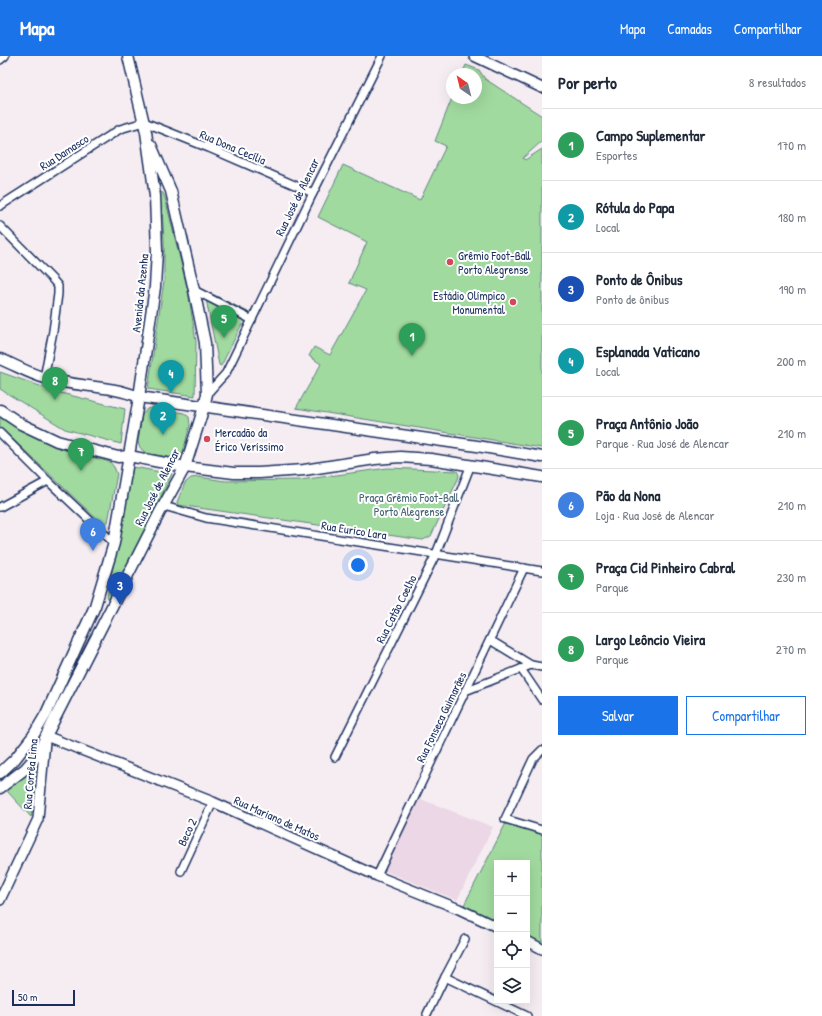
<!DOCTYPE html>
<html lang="pt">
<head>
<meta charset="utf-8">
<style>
	:root { --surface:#fff; --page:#f2f2f3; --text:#1f2937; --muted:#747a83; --line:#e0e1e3; --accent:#1a73e8 }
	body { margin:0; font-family:"Patrick Hand",sans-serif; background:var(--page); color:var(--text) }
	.controls { position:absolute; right:12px; bottom:12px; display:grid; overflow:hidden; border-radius:0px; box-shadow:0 4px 16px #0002 }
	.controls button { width:36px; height:36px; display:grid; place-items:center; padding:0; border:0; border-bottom:1px solid var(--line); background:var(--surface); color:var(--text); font:20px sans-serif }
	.compass { position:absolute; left:446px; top:12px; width:36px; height:36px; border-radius:50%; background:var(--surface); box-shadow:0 4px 16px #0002; rotate:325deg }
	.scale { position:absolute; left:12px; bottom:10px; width:63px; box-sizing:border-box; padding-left:4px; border:2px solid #1b2f5e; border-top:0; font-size:11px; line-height:14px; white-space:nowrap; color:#1b2f5e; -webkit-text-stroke:3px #fff; paint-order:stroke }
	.you { position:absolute; left:358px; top:509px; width:14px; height:14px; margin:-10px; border:3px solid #fff; border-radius:50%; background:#1a73e8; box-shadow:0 0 0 6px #1a73e833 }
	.badge { display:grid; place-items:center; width:26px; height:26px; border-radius:50%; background:var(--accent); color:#fff; font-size:13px; font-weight:700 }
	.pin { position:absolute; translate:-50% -33px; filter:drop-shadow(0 1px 2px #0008) }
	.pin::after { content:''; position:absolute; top:21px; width:14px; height:12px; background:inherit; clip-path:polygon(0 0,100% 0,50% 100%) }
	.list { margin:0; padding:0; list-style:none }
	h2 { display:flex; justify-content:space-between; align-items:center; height:52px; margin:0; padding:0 16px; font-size:17px }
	h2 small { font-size:13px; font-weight:400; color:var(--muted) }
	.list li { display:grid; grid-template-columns:26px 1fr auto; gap:12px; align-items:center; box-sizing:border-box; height:72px; padding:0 16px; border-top:1px solid var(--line) }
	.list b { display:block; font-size:15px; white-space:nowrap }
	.list p { margin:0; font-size:13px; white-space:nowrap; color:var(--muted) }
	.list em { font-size:13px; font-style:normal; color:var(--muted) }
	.actions { display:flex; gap:8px; padding:12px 16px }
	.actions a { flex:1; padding:9px 0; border:1px solid var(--accent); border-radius:0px; text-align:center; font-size:14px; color:var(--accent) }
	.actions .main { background:var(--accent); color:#fff }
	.icon { flex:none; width:22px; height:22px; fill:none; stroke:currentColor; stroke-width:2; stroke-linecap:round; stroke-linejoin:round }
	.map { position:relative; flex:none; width:542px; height:960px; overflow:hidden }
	header { display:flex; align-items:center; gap:24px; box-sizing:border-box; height:56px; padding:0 20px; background:var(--accent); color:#fff }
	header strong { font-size:19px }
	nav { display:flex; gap:22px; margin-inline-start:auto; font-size:14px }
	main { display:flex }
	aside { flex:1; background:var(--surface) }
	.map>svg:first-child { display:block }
	.built { fill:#ebd7e5 }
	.green { fill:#a1da9f; stroke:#5e847e }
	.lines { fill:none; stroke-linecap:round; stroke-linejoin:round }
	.minor-casing { stroke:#1b2f5e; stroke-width:10 }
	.tertiary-casing { stroke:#1b2f5e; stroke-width:12 }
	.secondary-casing { stroke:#1b2f5e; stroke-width:13 }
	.minor { stroke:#fff; stroke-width:7 }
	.tertiary { stroke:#fff; stroke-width:9 }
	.secondary { stroke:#fff; stroke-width:10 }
	.poi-dot { fill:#d1495b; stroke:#fff; stroke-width:1.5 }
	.labels { text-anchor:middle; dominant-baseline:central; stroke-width:4; stroke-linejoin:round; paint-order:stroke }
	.street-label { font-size:12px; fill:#1b2f5e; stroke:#fff }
	.poi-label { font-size:12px; fill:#1b2f5e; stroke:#fff; text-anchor:start }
	.park-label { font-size:12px; fill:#436272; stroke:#fff }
</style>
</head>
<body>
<header>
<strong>Mapa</strong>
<nav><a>Mapa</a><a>Camadas</a><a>Compartilhar</a></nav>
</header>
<main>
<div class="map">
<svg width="542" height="960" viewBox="0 0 542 960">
	<rect width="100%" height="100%" fill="#f6edf3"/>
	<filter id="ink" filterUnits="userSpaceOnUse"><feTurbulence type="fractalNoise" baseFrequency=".025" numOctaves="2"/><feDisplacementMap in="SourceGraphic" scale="8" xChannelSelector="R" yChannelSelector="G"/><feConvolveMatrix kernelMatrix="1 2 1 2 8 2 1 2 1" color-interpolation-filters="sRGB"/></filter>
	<g filter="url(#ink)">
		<!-- built -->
		<path class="built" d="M418 742 493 771 457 844 385 815Z"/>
		<!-- green -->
		<g class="green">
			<path d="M466 9 479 14 485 23 542 60V85L523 102 525 104 542 93V392L296 352 321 308 309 300 314 291 330 299 366 234 349 227 367 186 318 161 343 109 420 144 446 90 435 85 452 42H476V18H462Z"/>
			<path d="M160 136 163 137 165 142 188 235 196 286 195 340 148 333 164 225V184L162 153 159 143Z"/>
			<path d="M210 237 248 256 221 310 219 309 206 243Z"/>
			<path d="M0 316 57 336 125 353 121 388 65 373 0 333Z"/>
			<path d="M153 351 184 357 189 361 190 369 183 396 177 400 169 401 148 398 143 395 139 390 138 385 142 359 147 353Z"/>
			<path d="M0 361 58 392 110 406 114 411 117 418 108 466 103 469 0 371Z"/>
			<path d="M133 411 172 418 112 541 108 543 107 541Z"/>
			<path d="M388 412 457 415 459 419 458 423 431 480 423 484 178 449 177 446 185 427 191 422 199 421 225 425 300 424Z"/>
			<path d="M42 701 31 761 6 734Z"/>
			<path d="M506 767 542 778V887L527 880V807H497V866L463 851Z"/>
		</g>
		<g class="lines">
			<defs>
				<g id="minor">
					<path d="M0 4 5 0"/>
					<path d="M0 150 120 73 144 66 209 92 313 137"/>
					<path d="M0 170 53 224 58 230V238L53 275 44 322"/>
					<path d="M194 234 252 264"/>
					<path d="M207 338 226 317 313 137 382 0"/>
					<path d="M0 377 48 425 114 487"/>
					<path d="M164 450 206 462 542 515"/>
					<path d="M0 451 48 425"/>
					<path d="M490 584 531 609"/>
					<path d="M521 613 542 644"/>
					<path d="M465 635 531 609 542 611"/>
					<path d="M542 694 533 703 505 763 542 774"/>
					<path d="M335 701 436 498 470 411"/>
					<path d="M181 815 213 746"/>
					<path d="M377 820 524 512"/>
					<path d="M445 921 527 960"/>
					<path d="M427 958 445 921 465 883"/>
				</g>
				<g id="tertiary">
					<path d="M474 0 542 32"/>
					<path d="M46 680 213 746 377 820 459 853 497 871"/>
					<path d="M0 844 38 763 45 685"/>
					<path d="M527 885 542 893"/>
				</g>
				<g id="secondary">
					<path d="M0 303C15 309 30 318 45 322 76 331 110 329 139 341L477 390 542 401"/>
					<path d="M0 354 21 368 57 385 118 401 129 400 185 411 234 417H259L304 414 375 403 400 401 431 403 542 421"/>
					<path d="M0 717 15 703 33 680 46 658 95 550 114 487 139 341 155 231 157 195 155 140 146 76 128 0"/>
					<path d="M0 732 25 713 38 698 46 680 160 456 185 411 204 351 207 338 205 287 194 234 171 135 151 89"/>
				</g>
			</defs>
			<!-- minor casing -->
			<use href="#minor" class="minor-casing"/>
			<!-- tertiary casing -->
			<use href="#tertiary" class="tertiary-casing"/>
			<!-- secondary casing -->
			<use href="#secondary" class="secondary-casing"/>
			<!-- minor -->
			<use href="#minor" class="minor"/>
			<!-- tertiary -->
			<use href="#tertiary" class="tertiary"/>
			<!-- secondary -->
			<use href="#secondary" class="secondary"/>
		</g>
	</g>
	<!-- markers -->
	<g class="poi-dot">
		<circle cx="450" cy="206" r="4"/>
		<circle cx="513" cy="246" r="4"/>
		<circle cx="207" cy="383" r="4"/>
	</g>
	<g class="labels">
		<!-- street labels -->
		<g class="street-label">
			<text transform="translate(233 91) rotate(23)">Rua Dona Cecília</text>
			<text transform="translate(64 96) rotate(-33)">Rua Damasco</text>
			<text transform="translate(297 141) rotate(-64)">Rua José de Alencar</text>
			<text transform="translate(140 237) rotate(-84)">Avenida da Azenha</text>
			<text transform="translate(157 431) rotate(-63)">Rua José de Alencar</text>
			<text transform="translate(354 474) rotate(9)">Rua Eurico Lara</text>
			<text transform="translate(396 553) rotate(-63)">Rua Catão Coelho</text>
			<text transform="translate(441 661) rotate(-64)">Rua Fonseca Guimarães</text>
			<text transform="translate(30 718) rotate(-85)">Rua Corrêa Lima</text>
			<text transform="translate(277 762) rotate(24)">Rua Mariano de Matos</text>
			<text transform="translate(187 776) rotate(-65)">Beco 2</text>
		</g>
		<!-- poi labels -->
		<g class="poi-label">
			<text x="458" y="199">Grêmio Foot-Ball<tspan x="458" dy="14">Porto Alegrense</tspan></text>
			<text x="505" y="239" text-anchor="end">Estádio Olímpico<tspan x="505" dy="14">Monumental</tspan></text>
			<text x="215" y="376">Mercadão da<tspan x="215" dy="14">Érico Veríssimo</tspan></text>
		</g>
		<!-- park labels -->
		<g class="park-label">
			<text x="409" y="441">Praça Grêmio Foot-Ball<tspan x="409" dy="14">Porto Alegrense</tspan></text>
		</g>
	</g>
</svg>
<div class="controls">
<button>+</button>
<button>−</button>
<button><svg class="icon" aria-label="locate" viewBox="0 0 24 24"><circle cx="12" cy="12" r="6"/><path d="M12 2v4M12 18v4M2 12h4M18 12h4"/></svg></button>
<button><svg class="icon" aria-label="layers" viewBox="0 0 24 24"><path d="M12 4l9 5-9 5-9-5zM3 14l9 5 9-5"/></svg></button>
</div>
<svg class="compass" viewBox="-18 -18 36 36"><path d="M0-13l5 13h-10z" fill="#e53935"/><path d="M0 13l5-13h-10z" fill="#747a83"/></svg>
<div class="scale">50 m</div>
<div class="you"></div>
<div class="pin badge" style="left:412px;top:300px;background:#2e9e5b">1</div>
<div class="pin badge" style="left:163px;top:379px;background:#0f9aa8">2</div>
<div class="pin badge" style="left:120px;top:549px;background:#1a4fb4">3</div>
<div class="pin badge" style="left:171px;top:337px;background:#0f9aa8">4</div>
<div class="pin badge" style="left:224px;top:282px;background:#2e9e5b">5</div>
<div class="pin badge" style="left:93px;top:495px;background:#3f7fe0">6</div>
<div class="pin badge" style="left:81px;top:415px;background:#2e9e5b">7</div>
<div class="pin badge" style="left:55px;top:344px;background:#2e9e5b">8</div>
</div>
<aside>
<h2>Por perto<small>8 resultados</small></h2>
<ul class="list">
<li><span class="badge" style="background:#2e9e5b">1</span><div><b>Campo Suplementar</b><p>Esportes</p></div><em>170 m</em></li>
<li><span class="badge" style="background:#0f9aa8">2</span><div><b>Rótula do Papa</b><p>Local</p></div><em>180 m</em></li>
<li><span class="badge" style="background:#1a4fb4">3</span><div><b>Ponto de Ônibus</b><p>Ponto de ônibus</p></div><em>190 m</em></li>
<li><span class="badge" style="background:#0f9aa8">4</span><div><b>Esplanada Vaticano</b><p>Local</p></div><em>200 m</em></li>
<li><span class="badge" style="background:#2e9e5b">5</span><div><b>Praça Antônio João</b><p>Parque · Rua José de Alencar</p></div><em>210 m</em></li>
<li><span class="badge" style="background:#3f7fe0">6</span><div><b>Pão da Nona</b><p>Loja · Rua José de Alencar</p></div><em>210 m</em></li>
<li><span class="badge" style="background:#2e9e5b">7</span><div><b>Praça Cid Pinheiro Cabral</b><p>Parque</p></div><em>230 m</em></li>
<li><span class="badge" style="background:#2e9e5b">8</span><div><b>Largo Leôncio Vieira</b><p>Parque</p></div><em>270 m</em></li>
</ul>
<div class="actions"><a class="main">Salvar</a><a>Compartilhar</a></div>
</aside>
</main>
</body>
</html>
